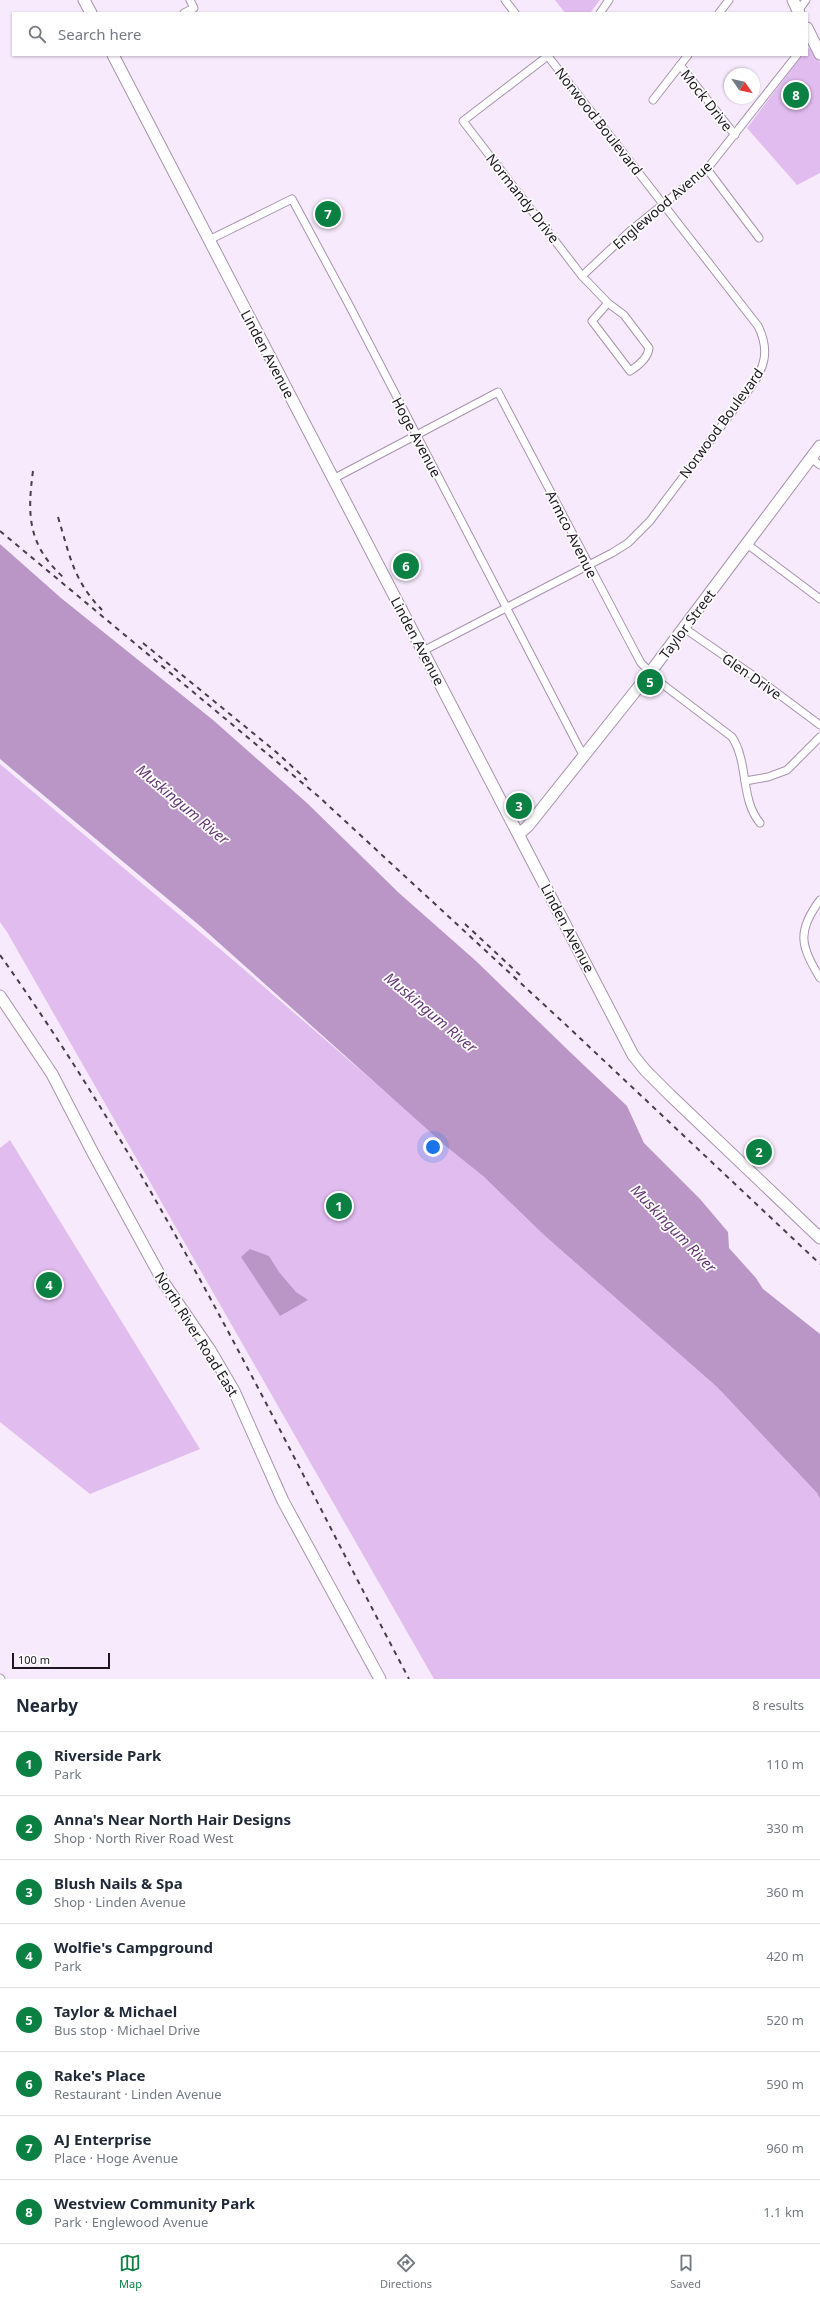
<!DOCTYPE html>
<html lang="en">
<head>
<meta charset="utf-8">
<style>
	:root { --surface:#fff; --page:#f6f6f7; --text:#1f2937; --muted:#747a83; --line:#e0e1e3; --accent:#0b8043 }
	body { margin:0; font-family:"Noto Sans",sans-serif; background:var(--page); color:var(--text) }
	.compass { position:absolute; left:724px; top:68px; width:36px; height:36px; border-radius:50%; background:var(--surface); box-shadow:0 1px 3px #0004; rotate:124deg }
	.scale { position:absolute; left:12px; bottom:10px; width:98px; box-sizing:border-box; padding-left:4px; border:2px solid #1e1721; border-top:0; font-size:11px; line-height:14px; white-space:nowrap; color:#1e1721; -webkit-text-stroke:3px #fdfdfd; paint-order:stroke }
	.you { position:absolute; left:433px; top:1147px; width:14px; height:14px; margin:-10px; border:3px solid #fff; border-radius:50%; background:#1a73e8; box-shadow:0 0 0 6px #1a73e833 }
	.badge { display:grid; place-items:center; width:26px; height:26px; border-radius:50%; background:var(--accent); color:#fff; font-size:13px; font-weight:700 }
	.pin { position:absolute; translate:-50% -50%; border:2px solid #fff; box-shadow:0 1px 4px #0006 }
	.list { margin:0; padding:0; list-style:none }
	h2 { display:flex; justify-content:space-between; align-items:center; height:52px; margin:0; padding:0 16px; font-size:17px }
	h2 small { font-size:13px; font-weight:400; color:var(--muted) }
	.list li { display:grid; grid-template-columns:26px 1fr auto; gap:12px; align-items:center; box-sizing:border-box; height:64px; padding:0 16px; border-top:1px solid var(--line) }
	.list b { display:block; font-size:15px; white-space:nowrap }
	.list p { margin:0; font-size:13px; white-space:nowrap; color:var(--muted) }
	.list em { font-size:13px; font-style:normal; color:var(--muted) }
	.icon { flex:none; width:22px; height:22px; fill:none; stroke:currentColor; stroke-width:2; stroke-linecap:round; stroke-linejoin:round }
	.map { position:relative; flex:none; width:820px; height:1679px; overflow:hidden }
	.search { position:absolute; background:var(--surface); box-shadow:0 1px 3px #0004; left:12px; right:12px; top:12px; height:44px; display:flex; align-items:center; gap:10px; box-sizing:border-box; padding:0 14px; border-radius:0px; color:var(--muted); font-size:15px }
	.sheet { height:564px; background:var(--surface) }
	nav { display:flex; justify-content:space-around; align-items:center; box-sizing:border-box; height:56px; border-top:1px solid var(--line); background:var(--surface); font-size:11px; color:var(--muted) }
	nav a { display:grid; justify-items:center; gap:2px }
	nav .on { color:var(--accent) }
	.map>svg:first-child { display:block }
	.green { fill:#e1bdef }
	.water { fill:#b996c6 }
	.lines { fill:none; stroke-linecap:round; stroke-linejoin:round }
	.street-casing { stroke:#a793af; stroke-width:9 }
	.secondary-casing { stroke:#a793af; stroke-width:13 }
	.street { stroke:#fff; stroke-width:7 }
	.secondary { stroke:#fff; stroke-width:11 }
	.rail { stroke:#473e4a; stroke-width:2; stroke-dasharray:5 5; stroke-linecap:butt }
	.labels { text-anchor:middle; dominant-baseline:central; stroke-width:3.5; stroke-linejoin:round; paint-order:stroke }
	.street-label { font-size:14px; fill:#1e1721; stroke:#fdfdfd }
	.water-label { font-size:15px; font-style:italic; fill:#663975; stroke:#fdfdfd }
</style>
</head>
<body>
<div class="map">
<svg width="820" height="1679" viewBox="0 0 820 1679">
	<rect width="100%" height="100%" fill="#f7eafc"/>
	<!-- green -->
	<g class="green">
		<path d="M555 0H600L590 13H565Z"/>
		<path d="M810 48 820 63V173L797 185 747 128 802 55H807V49Z"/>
		<path d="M0 764 233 960 483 1176 545 1236 717 1387 817 1493 820 1499V1679H434L7 932 0 922Z"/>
		<path d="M10 1140 200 1449 90 1494 0 1422V1148Z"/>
	</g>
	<!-- water -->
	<g class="water">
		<path d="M0 544 61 598 213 720 307 803 399 893 476 961 570 1052 627 1106 644 1143 700 1199 728 1232 729 1248 756 1278 763 1289 820 1334V1499L817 1493 717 1387 545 1236 483 1176 447 1147 199 925 0 759Z"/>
		<path d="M250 1249 269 1256 279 1272 296 1292 308 1300 280 1316 241 1257Z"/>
	</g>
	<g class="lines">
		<defs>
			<g id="street">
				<path d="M505 0 515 13"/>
				<path d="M798 11 806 0"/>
				<path d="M184 13 194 8 190 0"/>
				<path d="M600 13 609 0"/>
				<path d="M719 13 729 0"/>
				<path d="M549 55 463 121 582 276 608 303 592 321 630 371C638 366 648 358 649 348L624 315 608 303"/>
				<path d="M680 65 735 135"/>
				<path d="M653 100 688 55"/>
				<path d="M707 169 759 238"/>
				<path d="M209 240 292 199 347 301 584 757"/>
				<path d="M582 276 630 231 707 169 797 55"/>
				<path d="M811 458 820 465"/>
				<path d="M333 479 498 392 634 650 641 663 650 672"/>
				<path d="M747 544 820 599"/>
				<path d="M684 628 761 681 820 725"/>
				<path d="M423 651 612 553 628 543 650 521 750 388C765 368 770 350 758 326L547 55"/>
				<path d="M649 674 732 737C749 763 740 799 760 823"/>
				<path d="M745 781 768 777 787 770 820 737"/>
				<path d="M820 900C796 932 801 946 820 978"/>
				<path d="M0 1678 1 1679"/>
			</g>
			<g id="secondary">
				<path d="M84 0 91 13"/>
				<path d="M793 0 799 13"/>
				<path d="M807 28 820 54"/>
				<path d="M113 55 633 1055 645 1070 670 1095 820 1238"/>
				<path d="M519 834 528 826 649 674 820 446"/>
				<path d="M0 996 52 1074 93 1153 164 1283 210 1350 234 1391 283 1501 380 1679"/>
			</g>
		</defs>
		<!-- street casing -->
		<use href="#street" class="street-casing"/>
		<!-- secondary casing -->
		<use href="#secondary" class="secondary-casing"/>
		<!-- street -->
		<use href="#street" class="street"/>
		<!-- secondary -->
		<use href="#secondary" class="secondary"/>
		<!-- rail -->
		<g class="rail">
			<path d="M33 471C27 515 28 545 63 577"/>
			<path d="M58 517C70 556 73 580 102 610"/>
			<path d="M0 531 318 796 565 1024 820 1264"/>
			<path d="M143 643 275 751 307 780"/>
			<path d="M465 924 521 976"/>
			<path d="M0 955C161 1181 280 1434 409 1679"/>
		</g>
	</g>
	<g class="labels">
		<!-- street labels -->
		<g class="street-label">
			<text transform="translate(707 100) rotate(52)">Mock Drive</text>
			<text transform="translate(599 121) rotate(52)">Norwood Boulevard</text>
			<text transform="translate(523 198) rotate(52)">Normandy Drive</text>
			<text transform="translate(662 205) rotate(-41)">Englewood Avenue</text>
			<text transform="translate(268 354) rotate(62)">Linden Avenue</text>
			<text transform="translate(721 423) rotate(-54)">Norwood Boulevard</text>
			<text transform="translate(417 437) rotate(62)">Hoge Avenue</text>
			<text transform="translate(572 534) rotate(63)">Armco Avenue</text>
			<text transform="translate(687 624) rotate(-53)">Taylor Street</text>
			<text transform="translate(418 641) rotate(62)">Linden Avenue</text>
			<text transform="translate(752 676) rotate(35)">Glen Drive</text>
			<text transform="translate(568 928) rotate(62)">Linden Avenue</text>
			<text transform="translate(197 1334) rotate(58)">North River Road East</text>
		</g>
		<!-- water labels -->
		<g class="water-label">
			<text transform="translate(183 804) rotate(40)">Muskingum River</text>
			<text transform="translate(431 1012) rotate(40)">Muskingum River</text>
			<text transform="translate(674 1228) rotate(46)">Muskingum River</text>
		</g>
	</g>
</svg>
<svg class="compass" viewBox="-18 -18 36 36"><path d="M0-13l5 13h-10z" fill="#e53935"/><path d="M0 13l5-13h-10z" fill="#747a83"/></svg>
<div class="scale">100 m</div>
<div class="you"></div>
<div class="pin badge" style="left:339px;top:1206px">1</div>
<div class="pin badge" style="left:759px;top:1152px">2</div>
<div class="pin badge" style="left:519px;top:806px">3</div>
<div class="pin badge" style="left:49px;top:1285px">4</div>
<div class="pin badge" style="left:650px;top:682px">5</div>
<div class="pin badge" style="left:406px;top:566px">6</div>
<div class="pin badge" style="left:328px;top:214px">7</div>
<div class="pin badge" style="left:796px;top:95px">8</div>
<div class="search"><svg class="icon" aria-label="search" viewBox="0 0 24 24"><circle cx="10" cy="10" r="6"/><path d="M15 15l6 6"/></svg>Search here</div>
</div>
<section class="sheet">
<h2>Nearby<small>8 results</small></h2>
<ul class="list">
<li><span class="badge">1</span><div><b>Riverside Park</b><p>Park</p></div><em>110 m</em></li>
<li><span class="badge">2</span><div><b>Anna's Near North Hair Designs</b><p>Shop · North River Road West</p></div><em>330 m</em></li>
<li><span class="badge">3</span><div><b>Blush Nails &amp; Spa</b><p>Shop · Linden Avenue</p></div><em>360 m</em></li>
<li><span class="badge">4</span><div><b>Wolfie's Campground</b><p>Park</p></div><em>420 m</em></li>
<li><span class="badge">5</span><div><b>Taylor &amp; Michael</b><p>Bus stop · Michael Drive</p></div><em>520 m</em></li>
<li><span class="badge">6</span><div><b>Rake's Place</b><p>Restaurant · Linden Avenue</p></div><em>590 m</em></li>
<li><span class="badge">7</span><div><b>AJ Enterprise</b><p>Place · Hoge Avenue</p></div><em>960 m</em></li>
<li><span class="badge">8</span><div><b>Westview Community Park</b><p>Park · Englewood Avenue</p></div><em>1.1 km</em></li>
</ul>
</section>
<nav>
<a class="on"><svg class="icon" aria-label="map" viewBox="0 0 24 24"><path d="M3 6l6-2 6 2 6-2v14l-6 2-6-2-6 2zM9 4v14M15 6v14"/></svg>Map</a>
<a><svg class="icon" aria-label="directions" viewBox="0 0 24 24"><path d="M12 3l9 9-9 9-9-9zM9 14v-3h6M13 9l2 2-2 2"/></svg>Directions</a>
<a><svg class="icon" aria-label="saved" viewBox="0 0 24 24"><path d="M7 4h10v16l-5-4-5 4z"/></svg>Saved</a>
</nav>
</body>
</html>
